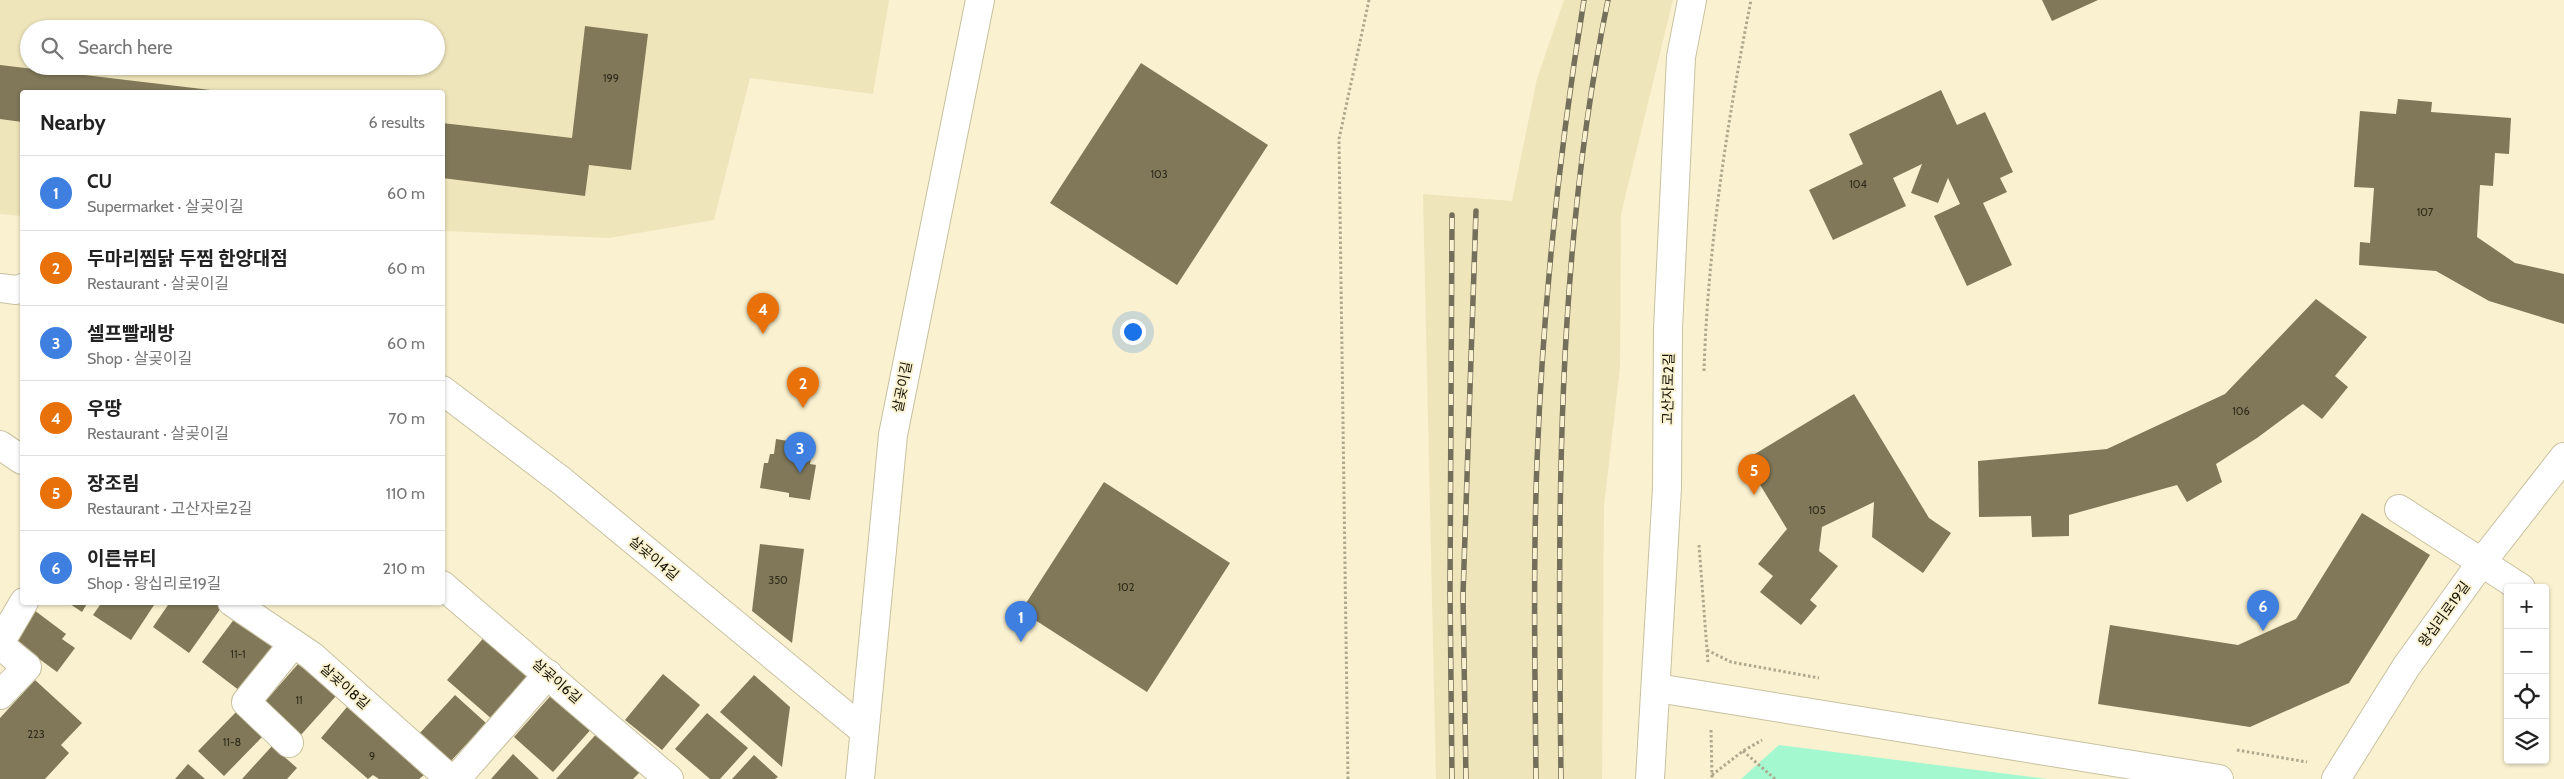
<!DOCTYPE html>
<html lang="en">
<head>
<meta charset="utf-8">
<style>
	:root { --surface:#fff; --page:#f2f2f2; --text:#222; --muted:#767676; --line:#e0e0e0; --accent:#0b8043 }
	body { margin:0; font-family:Cabin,"Noto Sans KR",sans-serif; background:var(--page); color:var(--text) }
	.controls { position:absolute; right:15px; bottom:15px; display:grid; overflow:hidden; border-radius:5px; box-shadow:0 1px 4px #0004 }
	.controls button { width:45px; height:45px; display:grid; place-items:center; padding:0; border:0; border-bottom:1px solid var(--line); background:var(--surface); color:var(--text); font:25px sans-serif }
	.you { position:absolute; left:1132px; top:331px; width:18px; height:18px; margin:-12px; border:4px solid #fff; border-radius:50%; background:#1a73e8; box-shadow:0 0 0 8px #1a73e833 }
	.badge { display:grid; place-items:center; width:32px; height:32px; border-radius:50%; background:var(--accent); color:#fff; font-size:16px; font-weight:700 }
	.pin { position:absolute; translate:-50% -41px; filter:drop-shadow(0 1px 2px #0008) }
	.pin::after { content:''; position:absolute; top:26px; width:18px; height:15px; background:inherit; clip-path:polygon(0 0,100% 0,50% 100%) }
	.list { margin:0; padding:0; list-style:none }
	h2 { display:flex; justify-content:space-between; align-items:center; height:65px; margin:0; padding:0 20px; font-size:21px }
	h2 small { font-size:16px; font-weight:400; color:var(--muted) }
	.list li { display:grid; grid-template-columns:32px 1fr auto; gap:15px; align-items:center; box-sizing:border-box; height:75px; padding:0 20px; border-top:1px solid var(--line) }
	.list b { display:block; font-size:19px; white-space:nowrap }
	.list p { margin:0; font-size:16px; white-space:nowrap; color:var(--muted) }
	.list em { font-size:16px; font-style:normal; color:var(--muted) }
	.icon { flex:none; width:28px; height:28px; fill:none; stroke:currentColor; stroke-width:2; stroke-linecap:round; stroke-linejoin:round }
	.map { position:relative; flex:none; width:2564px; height:779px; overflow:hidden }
	.search { position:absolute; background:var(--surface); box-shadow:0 1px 4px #0004; left:20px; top:20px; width:425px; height:55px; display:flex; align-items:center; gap:12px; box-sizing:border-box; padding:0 18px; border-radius:28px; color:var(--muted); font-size:19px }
	.panel { position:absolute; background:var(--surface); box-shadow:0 1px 4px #0004; left:20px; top:90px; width:425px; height:515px; border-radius:5px }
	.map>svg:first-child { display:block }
	.built { fill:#efe5bb; fill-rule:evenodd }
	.green { fill:#a4f8d0 }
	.building { fill:#807859 }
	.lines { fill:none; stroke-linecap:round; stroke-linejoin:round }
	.minor-casing { stroke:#c9c1a0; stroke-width:30 }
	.major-casing { stroke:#c9c1a0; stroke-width:30 }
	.path { stroke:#aea88d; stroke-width:3; stroke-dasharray:2.5 2.5; stroke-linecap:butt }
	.minor { stroke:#fff; stroke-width:28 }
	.major { stroke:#fff; stroke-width:28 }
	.rail-casing { stroke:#746f5a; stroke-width:5.5 }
	.rail { stroke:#f9f1cf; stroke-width:4; stroke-dasharray:11; stroke-linecap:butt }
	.labels { text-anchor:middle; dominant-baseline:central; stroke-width:4; stroke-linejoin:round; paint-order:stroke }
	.number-label { font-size:11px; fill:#302c1b }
	.street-label { font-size:14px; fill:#151206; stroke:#f9f1cf }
</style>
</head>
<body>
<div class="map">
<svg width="2564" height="779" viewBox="0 0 2564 779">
	<rect width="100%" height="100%" fill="#f9f1cf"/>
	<!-- built -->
	<g class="built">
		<path d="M0 0H889L873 94 750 78 714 220 609 238 443 231 442 92H22V216L0 214ZM29 29H436V66H29Z"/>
		<path d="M1564 0H1673L1621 214 1620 367 1604 506 1602 779H1436L1423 194 1512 201 1537 79Z"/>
	</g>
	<!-- green -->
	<path class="green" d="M1779 745 2047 779H1741Z"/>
	<!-- building -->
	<g class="building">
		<path d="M2042 0H2098L2052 21Z"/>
		<path d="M585 26 648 34 631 170 589 165 585 196 442 178V123L572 138Z"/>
		<path d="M1141 63 1268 145 1177 285 1050 203Z"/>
		<path d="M0 65 219 91V92H22V122L0 119Z"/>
		<path d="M1941 90 1957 125 1985 112 2013 172 2000 178 2007 192 1983 203 2012 265 1967 286 1934 216 1960 204 1948 178 1938 203 1911 193 1922 164 1893 178 1906 206 1833 240 1809 190 1863 164 1849 134Z"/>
		<path d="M2398 99 2432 102 2431 112 2511 118 2509 154 2495 153 2493 186 2480 185 2477 237 2515 263 2564 274V324L2489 301 2436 271 2359 265 2360 242 2370 243 2374 188 2354 187 2360 111 2396 114Z"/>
		<path d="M2316 299 2367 337 2335 376 2348 387 2322 419 2303 404 2257 438 2216 464 2222 482 2187 502 2177 485 2069 515V536L2032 537 2031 516 1979 517 1978 461 2107 449 2225 394Z"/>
		<path d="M1854 394 1929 518 1951 533 1923 573 1872 537 1874 502 1822 527 1819 551 1838 566 1810 600 1817 606 1801 625 1760 592 1773 576 1758 564 1787 529 1745 460Z"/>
		<path d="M776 439 813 445 810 464 816 465 810 500 789 497V493L760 488 764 463H768L770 454H774Z"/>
		<path d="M1104 482 1230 563 1147 692 1021 611Z"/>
		<path d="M2362 513 2430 555 2349 683 2250 727 2098 704 2110 625 2238 645 2296 619Z"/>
		<path d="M760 544 804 549 792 643 752 611Z"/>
		<path d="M67 602H88L82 612Z"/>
		<path d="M102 602H156L131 640 93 615Z"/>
		<path d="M170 602H214L221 608 189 653 153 627Z"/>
		<path d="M34 610 66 634 62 639 75 648 57 672 12 639Z"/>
		<path d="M235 618 275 647 240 691 202 662Z"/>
		<path d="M487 634 533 674 493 720 447 680Z"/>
		<path d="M298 664 336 696 299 737 262 705Z"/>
		<path d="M663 674 700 705 662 750 625 720Z"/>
		<path d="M754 675 790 707 782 767 720 712Z"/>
		<path d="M35 680 82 723 61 745 69 753 45 779H0V718Z"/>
		<path d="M554 692 593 727 553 772 514 737Z"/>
		<path d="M455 695 486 723 450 762 418 735Z"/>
		<path d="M347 707 424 775 419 779H379L373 775 368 779 321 738Z"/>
		<path d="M240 708 266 733 224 776 198 751Z"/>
		<path d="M707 713 748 748 720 779H710L675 749Z"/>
		<path d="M599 731 642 770 633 779H556Z"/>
		<path d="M272 746 297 768 287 779H242Z"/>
		<path d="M513 754 539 779H491Z"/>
		<path d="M754 755 778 777 775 779H732Z"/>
		<path d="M188 764 205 779H175Z"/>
	</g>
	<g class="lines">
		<defs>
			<g id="minor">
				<path d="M0 288 16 290 22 288"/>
				<path d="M442 390 563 482 863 730"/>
				<path d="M0 445 22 460"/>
				<path d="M2399 509 2521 588"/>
				<path d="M442 585 669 779"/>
				<path d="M232 602 312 656 450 779"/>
				<path d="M0 643 24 602"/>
				<path d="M0 645 27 667 0 695"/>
				<path d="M1657 688 2219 779"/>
				<path d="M289 743 246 702 293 644"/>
				<path d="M456 779 548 674"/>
				<path d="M1650 779 1667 488 1668 329 1681 57 1692 0"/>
				<path d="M2336 779 2406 667 2481 563 2564 457"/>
			</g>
			<path id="major" d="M860 779 893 435 980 0"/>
		</defs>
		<!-- minor casing -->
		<use href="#minor" class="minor-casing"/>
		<!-- major casing -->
		<use href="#major" class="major-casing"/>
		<!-- path -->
		<g class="path">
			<path d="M1704 371C1708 246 1727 123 1751 0"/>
			<path d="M1699 545 1708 663"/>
			<path d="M1707 650 1731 662 1819 678"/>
			<path d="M1711 730 1712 779"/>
			<path d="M2237 750 2307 762"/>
			<path d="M1743 751 1775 779"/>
			<path d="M1712 775 1743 751 1762 740"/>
			<path d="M1348 779 1339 139 1369 0"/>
		</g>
		<!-- minor -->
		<use href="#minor" class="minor"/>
		<!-- major -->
		<use href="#major" class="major"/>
		<defs>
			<g id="rail">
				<path d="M1452 779 1450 589 1452 215"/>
				<path d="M1466 779 1463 595 1476 211"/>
				<path d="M1536 779C1535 673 1533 567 1537 461 1543 307 1559 152 1584 0"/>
				<path d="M1561 779C1558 520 1555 255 1608 0"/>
			</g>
		</defs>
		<!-- rail casing -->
		<use href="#rail" class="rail-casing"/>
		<!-- rail -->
		<use href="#rail" class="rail"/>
	</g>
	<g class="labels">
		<!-- number labels -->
		<g class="number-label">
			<text x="611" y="78">199</text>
			<text x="1159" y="174">103</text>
			<text x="1858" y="184">104</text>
			<text x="2425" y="212">107</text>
			<text x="2241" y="411">106</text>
			<text x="1817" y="510">105</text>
			<text x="778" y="580">350</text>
			<text x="1126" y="587">102</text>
			<text x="238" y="654">11-1</text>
			<text x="299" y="700">11</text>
			<text x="36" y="734">223</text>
			<text x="232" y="742">11-8</text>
			<text x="372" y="756">9</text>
		</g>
		<!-- street labels -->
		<g class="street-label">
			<text transform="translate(902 387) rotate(-79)">살곶이길</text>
			<text transform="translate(1668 389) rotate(-89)">고산자로2길</text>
			<text transform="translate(654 558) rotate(40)">살곶이4길</text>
			<text transform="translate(2444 614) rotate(-54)">왕십리로19길</text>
			<text transform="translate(557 681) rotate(41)">살곶이6길</text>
			<text transform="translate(345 686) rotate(42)">살곶이8길</text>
		</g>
	</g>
</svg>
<div class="controls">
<button>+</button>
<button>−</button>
<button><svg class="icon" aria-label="locate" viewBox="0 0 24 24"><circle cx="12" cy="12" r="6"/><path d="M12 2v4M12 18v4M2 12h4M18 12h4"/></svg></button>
<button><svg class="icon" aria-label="layers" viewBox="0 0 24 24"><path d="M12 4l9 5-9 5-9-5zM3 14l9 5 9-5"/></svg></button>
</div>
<div class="you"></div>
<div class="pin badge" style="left:1021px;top:642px;background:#3f7fe0">1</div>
<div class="pin badge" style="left:803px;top:408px;background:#e8710a">2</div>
<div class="pin badge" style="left:800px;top:473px;background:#3f7fe0">3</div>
<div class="pin badge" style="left:763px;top:334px;background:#e8710a">4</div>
<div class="pin badge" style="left:1754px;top:495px;background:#e8710a">5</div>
<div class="pin badge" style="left:2263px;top:631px;background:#3f7fe0">6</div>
<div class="search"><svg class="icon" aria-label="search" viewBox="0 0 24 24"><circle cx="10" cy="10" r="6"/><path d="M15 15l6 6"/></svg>Search here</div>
<section class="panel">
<h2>Nearby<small>6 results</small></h2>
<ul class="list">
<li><span class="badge" style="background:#3f7fe0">1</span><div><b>CU</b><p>Supermarket · 살곶이길</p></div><em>60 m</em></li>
<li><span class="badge" style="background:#e8710a">2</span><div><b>두마리찜닭 두찜 한양대점</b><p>Restaurant · 살곶이길</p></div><em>60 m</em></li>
<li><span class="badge" style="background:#3f7fe0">3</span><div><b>셀프빨래방</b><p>Shop · 살곶이길</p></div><em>60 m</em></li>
<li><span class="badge" style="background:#e8710a">4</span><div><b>우땅</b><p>Restaurant · 살곶이길</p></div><em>70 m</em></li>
<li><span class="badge" style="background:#e8710a">5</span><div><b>장조림</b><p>Restaurant · 고산자로2길</p></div><em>110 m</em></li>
<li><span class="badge" style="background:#3f7fe0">6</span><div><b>이른뷰티</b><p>Shop · 왕십리로19길</p></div><em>210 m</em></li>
</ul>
</section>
</div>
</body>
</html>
